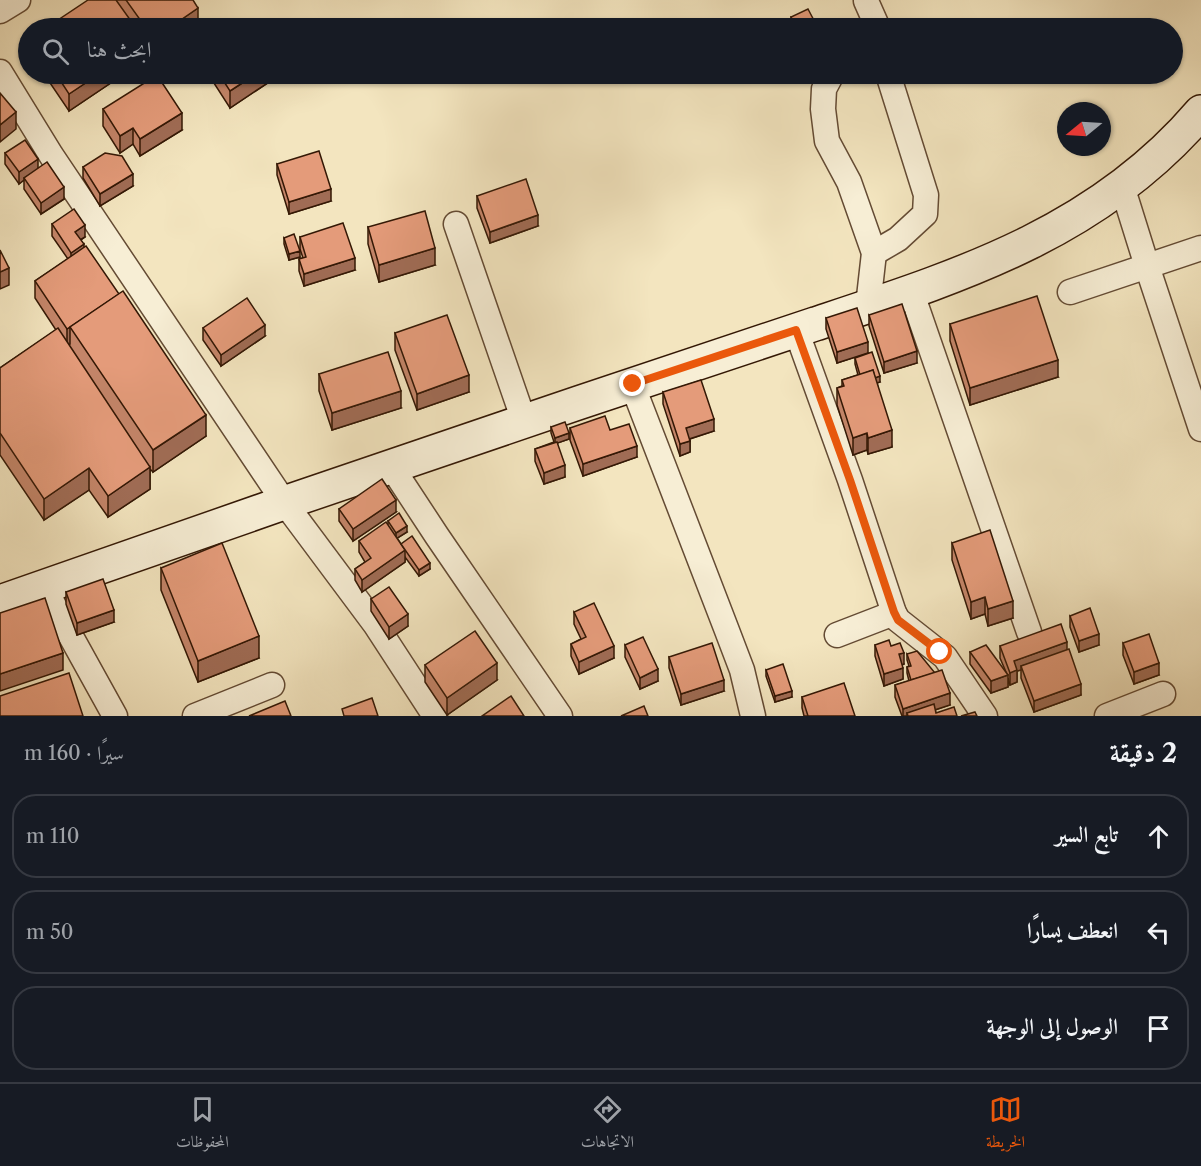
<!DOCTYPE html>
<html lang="ar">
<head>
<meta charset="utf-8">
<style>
	:root { --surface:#171b24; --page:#20242c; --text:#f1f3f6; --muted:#9ea1a6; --line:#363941; --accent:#ea580c }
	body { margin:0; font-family:"Libre Caslon Text",Amiri,serif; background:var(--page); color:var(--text); direction:rtl }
	.compass { position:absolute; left:1057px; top:102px; width:54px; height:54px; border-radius:50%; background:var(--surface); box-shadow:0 2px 4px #0004; rotate:252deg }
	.stop { position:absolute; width:18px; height:18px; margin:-14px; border:4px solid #ea580c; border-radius:50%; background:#fff }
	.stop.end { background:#ea580c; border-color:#fff; box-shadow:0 2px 6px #0008 }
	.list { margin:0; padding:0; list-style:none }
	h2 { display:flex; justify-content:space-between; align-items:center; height:78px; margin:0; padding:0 24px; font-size:26px }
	h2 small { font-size:20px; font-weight:400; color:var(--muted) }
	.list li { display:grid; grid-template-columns:39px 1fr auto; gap:18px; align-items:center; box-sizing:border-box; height:84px; margin:0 12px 12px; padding:0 12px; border:2px solid var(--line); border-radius:24px }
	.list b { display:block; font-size:22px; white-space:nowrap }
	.list em { font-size:20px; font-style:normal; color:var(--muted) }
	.icon { flex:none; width:33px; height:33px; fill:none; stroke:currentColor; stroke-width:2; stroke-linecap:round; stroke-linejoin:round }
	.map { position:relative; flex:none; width:1201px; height:716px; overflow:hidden; direction:ltr }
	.search { position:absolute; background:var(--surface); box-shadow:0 2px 4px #0004; left:18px; right:18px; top:18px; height:66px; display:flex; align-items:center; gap:15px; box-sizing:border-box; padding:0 21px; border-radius:33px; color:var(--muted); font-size:22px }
	.sheet { height:366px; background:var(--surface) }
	nav { display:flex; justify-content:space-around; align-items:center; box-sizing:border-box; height:84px; border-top:2px solid var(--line); background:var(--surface); font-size:16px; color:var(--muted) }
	nav a { display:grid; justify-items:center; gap:3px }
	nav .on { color:var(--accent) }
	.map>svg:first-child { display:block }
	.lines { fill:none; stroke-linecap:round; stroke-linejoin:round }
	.street-casing { stroke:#644b34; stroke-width:27 }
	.secondary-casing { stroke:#341805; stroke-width:36 }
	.street { stroke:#f7eed5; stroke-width:24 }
	.secondary { stroke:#f7eed5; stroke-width:33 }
	.wall { fill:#c48569; stroke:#341805; stroke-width:1.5 }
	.shaded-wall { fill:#a06c55; stroke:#341805; stroke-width:1.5 }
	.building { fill:#e49b7a; stroke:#341805; stroke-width:1.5 }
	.route { stroke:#ea580c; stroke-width:8 }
</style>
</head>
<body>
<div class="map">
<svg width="1201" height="716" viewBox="0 0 1201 716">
	<rect width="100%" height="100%" fill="#f3e5bf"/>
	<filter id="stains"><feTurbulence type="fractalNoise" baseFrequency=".00333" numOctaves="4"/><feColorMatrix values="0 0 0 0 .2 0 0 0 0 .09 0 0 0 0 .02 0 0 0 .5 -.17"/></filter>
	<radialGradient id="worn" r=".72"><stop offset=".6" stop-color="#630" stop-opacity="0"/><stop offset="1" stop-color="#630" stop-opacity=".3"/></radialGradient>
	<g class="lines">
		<defs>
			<g id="street">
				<path d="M866 1 878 28"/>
				<path d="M0 11 18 0"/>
				<path d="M0 72 51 155 284 502 375 624 435 716"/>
				<path d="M832 74 824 89 823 109 827 141 849 182 874 253 868 306"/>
				<path d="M1122 186 1147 266 1201 429"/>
				<path d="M456 224 524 421"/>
				<path d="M874 253 898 239 925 214 926 195 888 74"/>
				<path d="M911 291 1029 632"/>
				<path d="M1070 292 1201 248"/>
				<path d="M796 330 850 480 894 613 898 620 945 657 985 716"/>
				<path d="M632 384 726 628 742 670 753 716"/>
				<path d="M391 466 437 536 560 716"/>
				<path d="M46 585 53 604 115 716"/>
				<path d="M837 635 894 613"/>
				<path d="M195 716 272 685"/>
				<path d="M1107 716 1163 694"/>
			</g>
			<path id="secondary" d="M0 602C192 534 385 468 578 403 657 376 736 350 815 324 960 276 1098 233 1201 112"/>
		</defs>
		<!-- street casing -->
		<use href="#street" class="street-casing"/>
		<!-- secondary casing -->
		<use href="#secondary" class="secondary-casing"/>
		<!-- street -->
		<use href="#street" class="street"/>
		<!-- secondary -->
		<use href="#secondary" class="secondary"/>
	</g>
	<!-- wall -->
	<g class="wall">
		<path d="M117 0H193L198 25 193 28H46Z"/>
		<path d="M791 17 818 28H791Z"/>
		<path d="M44 74H124L69 111Z"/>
		<path d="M212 74H269V82L230 108 212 80Z"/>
		<path d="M103 109 182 130 140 156 133 144 120 153 103 126Z"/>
		<path d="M5 153 38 168 64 199 41 214 24 189V180L19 184 5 164Z"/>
		<path d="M277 164 331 201 289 214 277 175Z"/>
		<path d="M83 167 133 186 100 206 83 178Z"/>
		<path d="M477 196 538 226 490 243 477 208Z"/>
		<path d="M52 224 85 237 81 240 84 248 206 436 153 472 150 469V489L108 517 89 490 44 520 0 455V368L56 330 35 298V281L68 259 52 236Z"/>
		<path d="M368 227 435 265 379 282 368 244Z"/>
		<path d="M300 237 355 270 304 286 299 271V259L303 258 300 249Z"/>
		<path d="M284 238 300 257 289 260 284 244Z"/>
		<path d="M869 315 917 363 884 373 869 326Z"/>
		<path d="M826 318 868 353 837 363 826 329Z"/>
		<path d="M950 324 1058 377 970 405 950 341Z"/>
		<path d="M203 328 265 336 221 366 203 340Z"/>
		<path d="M395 333 469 392 417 410 395 350Z"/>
		<path d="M855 358 880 382 877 383 892 447 868 454 867 450 853 455 837 405V388L842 386V380L858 375 855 364Z"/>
		<path d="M319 374 401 408 332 430 319 391Z"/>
		<path d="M663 392 714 431 690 439V452L680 456 663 404Z"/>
		<path d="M551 427 569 439 557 443 565 477 544 484 535 461V449L554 442 551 433Z"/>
		<path d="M570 428 610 430 637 457 583 476 570 440Z"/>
		<path d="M339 509 396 512 353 541 339 521Z"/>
		<path d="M388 521 407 532 397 538 401 544 430 569 419 576 405 557V562L362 592 355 580V569L365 562 359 552V541L388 524Z"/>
		<path d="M952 543 1013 618 988 626 985 614 971 619 952 560Z"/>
		<path d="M161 568 259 658 198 682 161 590Z"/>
		<path d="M66 592 114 622 77 635 66 604Z"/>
		<path d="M371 599 408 626 389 639 371 611Z"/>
		<path d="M574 612 614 658 579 674 571 656V644L581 639 574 624Z"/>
		<path d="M1070 616 1099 645 1079 652 1070 627Z"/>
		<path d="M1123 643 1159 675 1134 684 1123 655Z"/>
		<path d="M625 645 658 681 640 689 625 657Z"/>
		<path d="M875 645 891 646 904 664 902 665 903 679 884 686 875 656Z"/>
		<path d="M1000 646 1067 650 1081 695 1034 712 1021 678V670L1017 671V682L1010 685 1008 678V687L991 693 970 664V652L1006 672 1000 658Z"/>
		<path d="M907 654 950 705 935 710 936 713 957 716H902L895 697V685L909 681 907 673V667L909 666 907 660Z"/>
		<path d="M669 657 724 691 681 705 669 668Z"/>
		<path d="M425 665 497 680 447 715 425 682Z"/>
		<path d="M766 670 792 697 775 702 766 676Z"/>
		<path d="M802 697 855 716H804L802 708Z"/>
	</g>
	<!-- shaded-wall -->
	<g class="shaded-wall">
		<path d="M198 8V25L193 28H169Z"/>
		<path d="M99 74H124L69 111V94Z"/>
		<path d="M256 74H269V82L230 108V91Z"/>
		<path d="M16 112V129L0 142V125Z"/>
		<path d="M182 113V130L140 156V139Z"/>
		<path d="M133 128V144L120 153V136Z"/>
		<path d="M38 159V171L24 178V180L19 184V172Z"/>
		<path d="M133 174V186L100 206V194Z"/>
		<path d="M64 187V199L41 214V203Z"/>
		<path d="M331 189V201L289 214V202Z"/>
		<path d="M538 215V226L490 243V232Z"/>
		<path d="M85 225V237L75 243V232Z"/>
		<path d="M84 244V256L71 264V253Z"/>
		<path d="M435 248V265L379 282V265Z"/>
		<path d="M300 251V257L289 260V254Z"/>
		<path d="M355 258V270L304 286V274Z"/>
		<path d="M9 268V285L0 289V272Z"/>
		<path d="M119 294 70 327V344L67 346V329Z"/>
		<path d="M265 325V336L221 366V355Z"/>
		<path d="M868 342V353L837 363V352Z"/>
		<path d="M917 351V363L884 373V362Z"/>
		<path d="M1058 360V377L970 405V388Z"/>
		<path d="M469 375V392L417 410V394Z"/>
		<path d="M880 376V382L862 388V382Z"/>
		<path d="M401 391V408L332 430V413Z"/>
		<path d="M206 415V436L153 472V450Z"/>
		<path d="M714 419V431L686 440V428Z"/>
		<path d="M892 430V447L868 454V438Z"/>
		<path d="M569 433V439L555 444V438Z"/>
		<path d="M867 433V450L853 455V438Z"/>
		<path d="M690 441V452L680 456V444Z"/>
		<path d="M637 446V457L583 476V464Z"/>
		<path d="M565 465V477L544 484V473Z"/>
		<path d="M150 467V489L108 517V496Z"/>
		<path d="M89 468V490L44 520V499Z"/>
		<path d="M396 500V512L353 541V529Z"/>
		<path d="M407 526V532L396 539V533Z"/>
		<path d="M405 550V562L362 592V580Z"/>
		<path d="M430 563V569L419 576V570Z"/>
		<path d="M985 597V614L971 619V602Z"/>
		<path d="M1013 601V618L988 626V609Z"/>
		<path d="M114 610V622L77 635V623Z"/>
		<path d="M408 614V626L389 639V627Z"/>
		<path d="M1099 634V645L1079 652V641Z"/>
		<path d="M259 636V658L198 682V661Z"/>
		<path d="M1067 642V653L1021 666V670L1017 671V682L1010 685V673L1014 661Z"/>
		<path d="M614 646V658L579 674V662Z"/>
		<path d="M63 653V670L0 691V674Z"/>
		<path d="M904 653V664L899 666V654Z"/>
		<path d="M497 663V680L447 715V698Z"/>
		<path d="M1159 663V675L1134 684V672Z"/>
		<path d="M903 668V679L884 686V674Z"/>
		<path d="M658 669V681L640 689V678Z"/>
		<path d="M1008 675V687L991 693V681Z"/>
		<path d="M724 680V691L681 705V694Z"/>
		<path d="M1081 684V695L1034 712V701Z"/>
		<path d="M792 691V697L775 702V696Z"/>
		<path d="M950 693V705L916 716 907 713V716H903V709Z"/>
	</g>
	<!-- building -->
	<g class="building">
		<path d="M88 0H116L136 28H46Z"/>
		<path d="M126 0H193L198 8 169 28H146Z"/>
		<path d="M808 9 818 28H797L791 17Z"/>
		<path d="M245 19 252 28H231Z"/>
		<path d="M56 74H99L69 94Z"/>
		<path d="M219 74H256L230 91Z"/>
		<path d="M157 75 182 113 140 139 133 128 120 136 103 109Z"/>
		<path d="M0 93 16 112 0 125Z"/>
		<path d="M25 140 38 159 19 172 5 153Z"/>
		<path d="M319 151 331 189 289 202 277 164Z"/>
		<path d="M105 153 122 156 133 174 100 194 83 167Z"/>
		<path d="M47 162 64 187 41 203 24 178Z"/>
		<path d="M526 179 538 215 490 232 477 196Z"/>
		<path d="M74 209 85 225 75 232 84 244 71 253 52 224Z"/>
		<path d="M425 211 435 248 379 265 368 227Z"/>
		<path d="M343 223 355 258 304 274 299 259 306 257 300 237Z"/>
		<path d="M294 234 300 251 289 254 284 238Z"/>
		<path d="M86 246 119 294 67 329 35 281Z"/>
		<path d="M0 250 9 268 0 272Z"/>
		<path d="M123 291 206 415 153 450 70 327Z"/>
		<path d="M1037 296 1058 360 970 388 950 324Z"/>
		<path d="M247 298 265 325 221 355 203 328Z"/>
		<path d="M902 304 917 351 884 362 869 315Z"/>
		<path d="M857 308 868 342 837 352 826 318Z"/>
		<path d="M447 315 469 375 417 394 395 333Z"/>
		<path d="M58 328 150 467 108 496 89 468 44 499 0 433V368Z"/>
		<path d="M388 352 401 391 332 413 319 374Z"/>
		<path d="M872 352 880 376 875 378 873 370 860 375 855 358Z"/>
		<path d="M873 370 892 430 868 438 867 433 853 438 837 388 844 386 842 380Z"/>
		<path d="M701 380 714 419 686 428 690 441 680 444 663 392Z"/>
		<path d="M605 416 610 430 629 424 637 446 583 464 570 428Z"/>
		<path d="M565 422 569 433 555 438 551 427Z"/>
		<path d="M557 442 565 465 544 473 535 449Z"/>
		<path d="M382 479 396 500 353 529 339 509Z"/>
		<path d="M399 513 407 526 396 533 388 521Z"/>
		<path d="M386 522 405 550 362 580 355 569 371 558 359 541Z"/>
		<path d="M990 530 1013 601 988 609 985 597 971 602 952 543Z"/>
		<path d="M412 536 430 563 419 570 401 544Z"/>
		<path d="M222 543 259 636 198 661 161 568Z"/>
		<path d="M103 579 114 610 77 623 66 592Z"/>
		<path d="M389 587 408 614 389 627 371 599Z"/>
		<path d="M45 598 63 653 0 674V613Z"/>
		<path d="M594 603 614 646 579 662 571 644 586 637 574 612Z"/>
		<path d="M1090 608 1099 634 1079 641 1070 616Z"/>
		<path d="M1061 624 1067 642 1014 661 1017 670 1010 673 1000 646Z"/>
		<path d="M475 631 497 663 447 698 425 665Z"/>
		<path d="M1149 634 1159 663 1134 672 1123 643Z"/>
		<path d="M643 637 658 669 640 678 625 645Z"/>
		<path d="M889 640 891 646 900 643 904 653 899 654 903 668 884 674 875 645Z"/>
		<path d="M712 643 724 680 681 694 669 657Z"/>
		<path d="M986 645 1008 675 991 681 970 652Z"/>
		<path d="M1069 649 1081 684 1034 701 1021 666Z"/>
		<path d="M917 651 935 673 911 680 907 667 911 666 907 654Z"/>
		<path d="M783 664 792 691 775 696 766 670Z"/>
		<path d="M942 670 950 693 903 709 895 685Z"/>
		<path d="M69 673 83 716H0V696Z"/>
		<path d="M844 683 855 716H808L802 697Z"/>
		<path d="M511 696 524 716H482Z"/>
		<path d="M372 698 378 716H344L342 709Z"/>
		<path d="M285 701 291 716H249Z"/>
		<path d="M934 704 936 713 954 707 957 716H908L907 713Z"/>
		<path d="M644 706 648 716H621Z"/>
		<path d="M975 712 977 716H961Z"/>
	</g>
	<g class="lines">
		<!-- route -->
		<path class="route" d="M633 384 796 330 850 480 894 612 898 620 940 652"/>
	</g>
	<rect width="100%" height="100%" filter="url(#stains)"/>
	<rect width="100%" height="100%" fill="url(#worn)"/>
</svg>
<svg class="compass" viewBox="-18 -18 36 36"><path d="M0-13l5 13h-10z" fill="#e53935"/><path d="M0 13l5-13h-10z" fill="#9ea1a6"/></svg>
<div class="stop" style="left:940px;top:652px"></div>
<div class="stop end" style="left:633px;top:384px"></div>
<div class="search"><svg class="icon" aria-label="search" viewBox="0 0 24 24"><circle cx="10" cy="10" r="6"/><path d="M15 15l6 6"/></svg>ابحث هنا</div>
</div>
<section class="sheet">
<h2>2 دقيقة<small>سيرًا · 160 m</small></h2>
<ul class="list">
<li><svg class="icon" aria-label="ahead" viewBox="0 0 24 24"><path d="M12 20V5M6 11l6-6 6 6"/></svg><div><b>تابع السير</b></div><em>110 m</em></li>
<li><svg class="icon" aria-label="left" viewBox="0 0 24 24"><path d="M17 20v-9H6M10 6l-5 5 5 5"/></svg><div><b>انعطف يسارًا</b></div><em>50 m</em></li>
<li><svg class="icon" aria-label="arrive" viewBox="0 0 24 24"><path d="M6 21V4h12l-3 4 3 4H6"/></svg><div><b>الوصول إلى الوجهة</b></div></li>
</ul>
</section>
<nav>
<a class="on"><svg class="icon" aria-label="map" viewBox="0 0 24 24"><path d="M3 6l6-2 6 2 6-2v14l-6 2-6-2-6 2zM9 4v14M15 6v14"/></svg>الخريطة</a>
<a><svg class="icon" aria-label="directions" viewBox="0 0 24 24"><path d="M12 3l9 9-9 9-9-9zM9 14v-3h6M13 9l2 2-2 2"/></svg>الاتجاهات</a>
<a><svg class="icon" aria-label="saved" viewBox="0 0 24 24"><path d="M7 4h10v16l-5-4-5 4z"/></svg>المحفوظات</a>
</nav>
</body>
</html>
